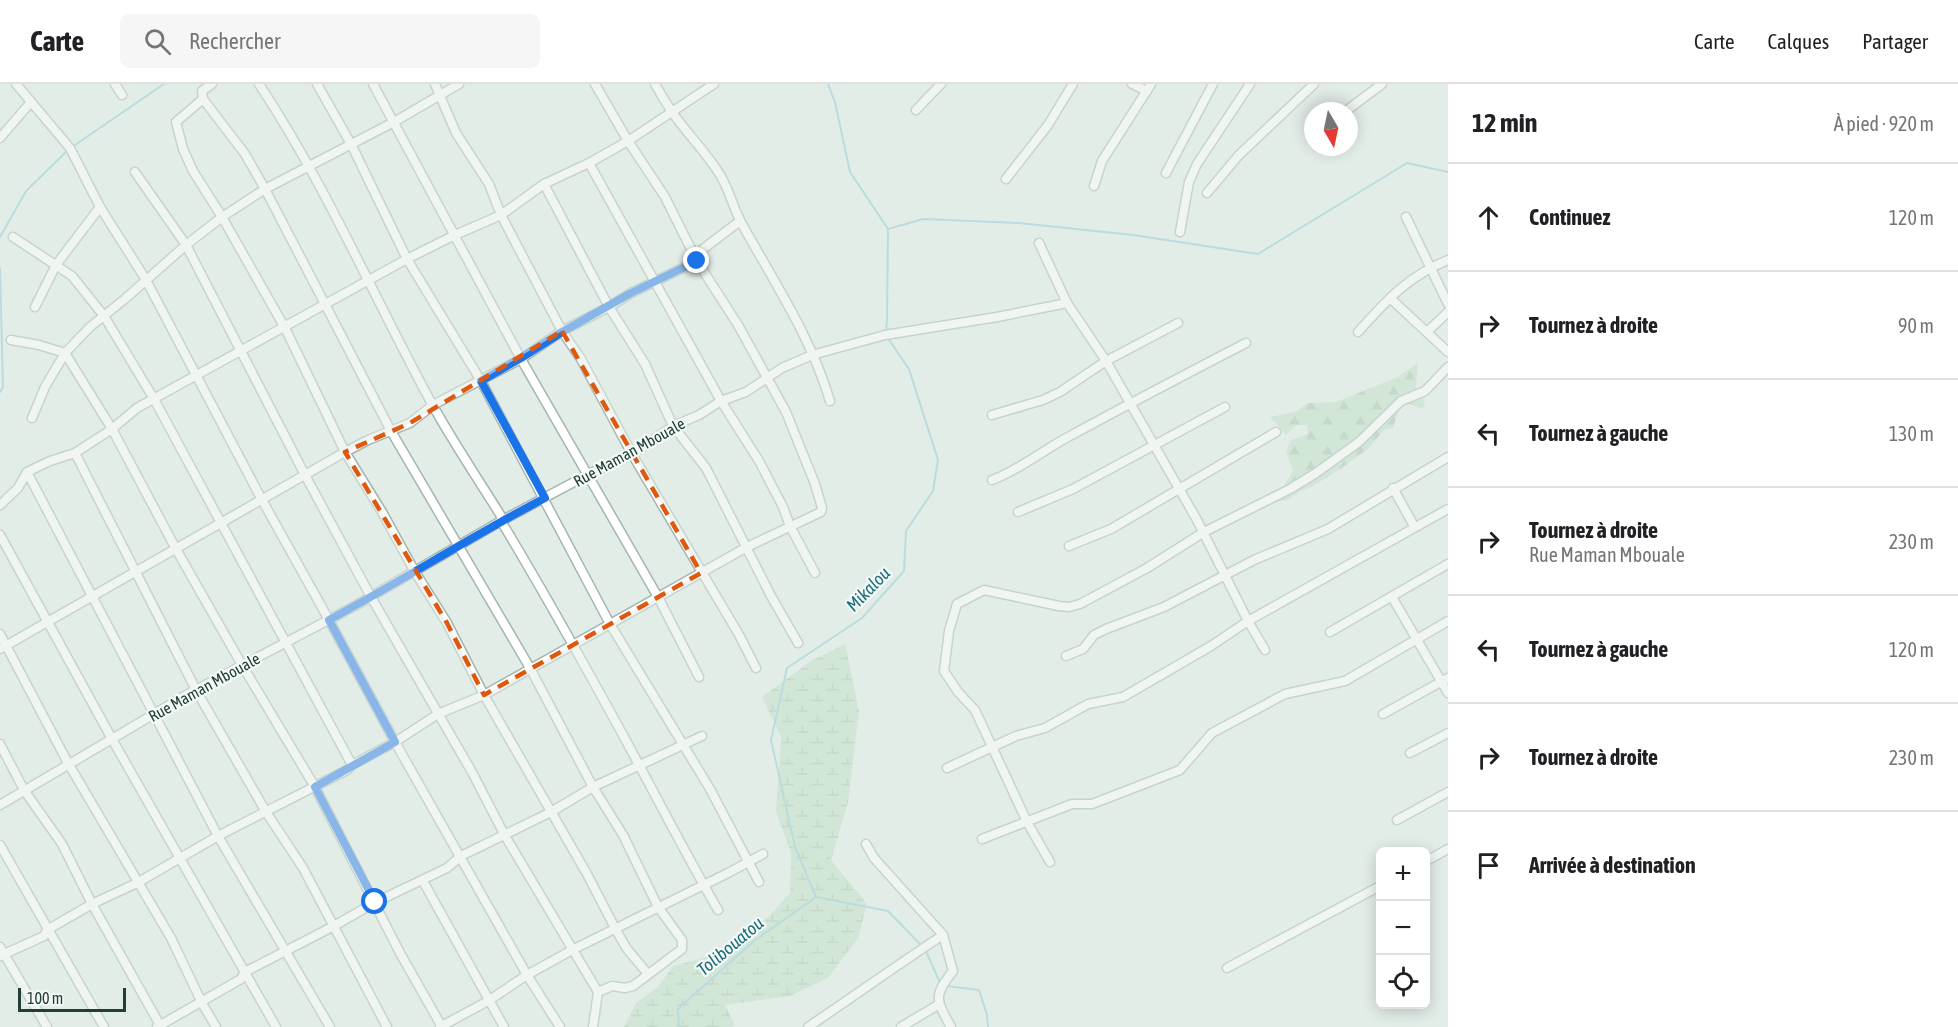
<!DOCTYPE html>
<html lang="fr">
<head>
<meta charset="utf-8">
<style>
	:root { --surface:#fff; --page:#f6f6f6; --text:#202124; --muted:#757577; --line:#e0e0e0 }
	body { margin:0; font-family:"Asap Condensed",sans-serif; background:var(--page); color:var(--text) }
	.controls { position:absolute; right:18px; bottom:18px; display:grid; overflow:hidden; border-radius:9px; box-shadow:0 3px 15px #0003 }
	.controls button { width:54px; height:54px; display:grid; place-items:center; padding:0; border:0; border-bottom:2px solid var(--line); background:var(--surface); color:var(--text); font:30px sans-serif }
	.compass { position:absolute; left:1304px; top:18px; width:54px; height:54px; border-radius:50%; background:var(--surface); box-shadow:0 3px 15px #0003; rotate:171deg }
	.scale { position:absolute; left:18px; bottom:15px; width:108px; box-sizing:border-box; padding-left:6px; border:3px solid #223e36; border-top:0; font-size:16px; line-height:21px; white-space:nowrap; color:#223e36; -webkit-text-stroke:4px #f3f9f6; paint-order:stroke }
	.stop { position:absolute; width:18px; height:18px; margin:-14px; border:4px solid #1a73e8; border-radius:50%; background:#fff }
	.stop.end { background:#1a73e8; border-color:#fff; box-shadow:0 2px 6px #0008 }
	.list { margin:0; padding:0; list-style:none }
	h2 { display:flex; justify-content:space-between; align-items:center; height:78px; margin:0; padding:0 24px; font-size:26px }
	h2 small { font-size:20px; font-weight:400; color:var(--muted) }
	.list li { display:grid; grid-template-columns:39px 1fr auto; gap:18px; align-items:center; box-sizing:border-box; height:108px; padding:0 24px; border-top:2px solid var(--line) }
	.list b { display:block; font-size:22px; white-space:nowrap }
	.list p { margin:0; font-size:20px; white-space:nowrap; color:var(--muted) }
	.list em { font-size:20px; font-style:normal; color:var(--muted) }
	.icon { flex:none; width:33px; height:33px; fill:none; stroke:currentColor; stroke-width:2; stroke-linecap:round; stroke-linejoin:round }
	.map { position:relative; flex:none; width:1448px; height:943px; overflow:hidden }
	header { display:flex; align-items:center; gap:36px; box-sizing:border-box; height:84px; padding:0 30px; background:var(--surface); border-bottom:2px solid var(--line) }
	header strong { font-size:28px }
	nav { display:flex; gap:33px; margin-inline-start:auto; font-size:21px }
	.search { width:420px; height:54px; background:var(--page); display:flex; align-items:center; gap:15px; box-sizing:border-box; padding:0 21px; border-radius:9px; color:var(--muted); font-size:22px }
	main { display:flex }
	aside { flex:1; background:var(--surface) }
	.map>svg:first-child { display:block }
	.forest { fill:url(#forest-firs) }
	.wetland { fill:url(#wetland-marsh) }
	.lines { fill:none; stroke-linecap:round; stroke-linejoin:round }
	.stream { stroke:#8ac7d2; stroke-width:2 }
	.minor-casing { stroke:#a5b5af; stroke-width:11 }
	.minor { stroke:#fff; stroke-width:8 }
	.route { stroke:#1a73e8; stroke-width:8 }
	.marked { fill:none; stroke:#de580e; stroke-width:4.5; stroke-dasharray:12 8; stroke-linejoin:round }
	.labels { text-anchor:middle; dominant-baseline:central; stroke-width:4.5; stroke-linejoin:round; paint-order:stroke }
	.street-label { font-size:16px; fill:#223e36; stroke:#f3f9f6 }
	.water-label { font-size:18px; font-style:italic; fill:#1c6b7a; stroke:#f3f9f6 }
</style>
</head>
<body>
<header>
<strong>Carte</strong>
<div class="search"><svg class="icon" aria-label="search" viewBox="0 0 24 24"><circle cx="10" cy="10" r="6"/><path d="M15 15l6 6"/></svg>Rechercher</div>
<nav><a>Carte</a><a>Calques</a><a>Partager</a></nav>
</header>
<main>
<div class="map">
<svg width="1448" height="943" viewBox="0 0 1448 943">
	<defs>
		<pattern id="forest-firs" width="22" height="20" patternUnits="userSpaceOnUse" patternTransform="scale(1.5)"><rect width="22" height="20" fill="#bbdec4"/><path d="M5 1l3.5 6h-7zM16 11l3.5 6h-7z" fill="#a0c0a9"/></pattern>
		<pattern id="wetland-marsh" width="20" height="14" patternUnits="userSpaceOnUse" patternTransform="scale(1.5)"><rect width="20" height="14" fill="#bbdec4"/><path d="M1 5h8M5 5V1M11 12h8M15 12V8" fill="none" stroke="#a0c0a9"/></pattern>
	</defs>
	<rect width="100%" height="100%" fill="#e3ede8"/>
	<!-- forest -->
	<path class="forest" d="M1418 279 1416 303 1423 314 1425 323 1420 324 1410 320 1400 321 1393 344 1384 346 1368 365 1343 383 1313 402 1299 408 1288 416 1279 417 1286 398 1293 387 1286 367 1291 356 1308 350 1307 341H1296L1286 351 1270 333 1295 328 1308 319 1336 318 1398 293Z"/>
	<!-- wetland -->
	<path class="wetland" d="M845 560 859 627 848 718 831 776 867 820 858 854 828 894 790 912 725 921 735 941 731 943H624L636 919 657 904 673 882 707 873 768 833 790 809 791 769 776 727 781 653 762 613 811 577Z"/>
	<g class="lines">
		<!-- stream -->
		<g class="stream">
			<path d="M828 0 835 18 850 88 888 145 887 236 886 247"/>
			<path d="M72 63 164 0"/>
			<path d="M888 145 923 135 1019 139 1133 151 1258 170 1407 79 1448 88"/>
			<path d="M0 153 26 107 68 66"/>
			<path d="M0 184 3 303 0 308"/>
			<path d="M816 813 795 763 771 656 787 584 862 534 904 487 906 447 933 407 938 376 909 285 887 253"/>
			<path d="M816 813 888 827 921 861"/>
			<path d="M925 865 941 901"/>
			<path d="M946 902 979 906 987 931 988 943"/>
			<path d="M679 943 678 925 754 857 816 813"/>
		</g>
		<defs>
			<g id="minor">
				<path d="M16 0 70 64 100 123 146 196 262 416 329 536 395 658 527 891 560 943"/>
				<path d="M115 0 122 11"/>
				<path d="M212 0 202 7 203 15 245 70 265 105 391 347 530 584 593 703 623 751 658 823 682 856V865L633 902 625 904 612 902 598 908"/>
				<path d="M259 0C326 101 374 214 432 320 453 358 478 395 501 432V437C544 508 584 580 624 653 655 710 685 769 718 826"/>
				<path d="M317 0 351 60 407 175 481 297 610 540 710 705 759 798"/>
				<path d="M373 0 521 275 658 513 699 593"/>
				<path d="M435 0 456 49 489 100 501 131 562 247 581 275 632 370 738 549 756 584"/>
				<path d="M655 0C660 9 666 19 672 28 686 48 703 65 717 86 729 103 732 122 742 140 774 198 811 253 830 317"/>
				<path d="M1132 0 1147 7"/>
				<path d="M203 15 176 38 183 65 193 87 222 133 285 244 345 368 382 428 415 488 447 539 484 611 587 790 616 846 627 865 648 890"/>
				<path d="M916 26 941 0"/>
				<path d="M1346 27 1382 0"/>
				<path d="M0 54 31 18"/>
				<path d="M589 79 721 317 759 377 783 423 790 442 815 489"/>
				<path d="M135 88 186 161 305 391 371 513 473 690 504 750 598 908 593 943"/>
				<path d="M1166 89 1213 0"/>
				<path d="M1006 95 1048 41 1073 0"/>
				<path d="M544 100 609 223 645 280 673 342 706 384 771 512 798 559"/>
				<path d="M1094 102 1102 77 1151 0"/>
				<path d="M1207 109 1239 71 1314 0"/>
				<path d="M1406 133 1448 220"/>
				<path d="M1180 148 1189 98 1197 80 1250 0"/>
				<path d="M13 153 72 192 104 232 154 315 352 681"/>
				<path d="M1039 159 1067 219 1106 277 1197 436 1248 537 1265 566"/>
				<path d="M1390 214 1448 268"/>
				<path d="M35 223 56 181 100 123"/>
				<path d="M1358 248C1386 217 1408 192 1448 176"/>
				<path d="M1427 248 1448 228"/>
				<path d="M11 256 39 261 65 269 112 345 176 465 242 581 315 703 400 869 442 943"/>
				<path d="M992 331 1043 316 1060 308 1106 277 1178 239"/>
				<path d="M32 334 45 303 65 269 90 243 126 214 186 161 222 133 265 105 394 38 459 0"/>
				<path d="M75 369 196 606 266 728 303 784 387 943"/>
				<path d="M27 388 218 752 330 943"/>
				<path d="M992 396C1019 386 1042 367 1068 353 1127 321 1186 290 1246 259"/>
				<path d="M1393 404 1414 442"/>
				<path d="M0 421 18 404 27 388 50 377 75 369 112 345 137 324 407 175 455 151 501 131 544 100 589 79 628 57 714 0"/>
				<path d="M1018 428 1073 405 1225 323"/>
				<path d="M0 451 112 655 276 943"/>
				<path d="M1069 462 1111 445 1276 348"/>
				<path d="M1392 513 1448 609"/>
				<path d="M1330 548 1448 480"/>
				<path d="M0 550 68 679 171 854 202 919 216 943"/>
				<path d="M0 565 345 368 368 356 410 339 433 321 521 275 562 247 609 223 631 209 697 177 703 165 740 137"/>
				<path d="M1066 572 1083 565 1094 551 1106 545 1164 523 1254 476 1328 445 1448 373"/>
				<path d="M1383 630 1448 594"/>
				<path d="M0 660 24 706 62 760 92 820 161 943"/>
				<path d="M1410 669 1448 649"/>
				<path d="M947 684 1016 652 1045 644 1088 620 1123 613 1211 562 1248 537 1448 425"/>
				<path d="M0 721 188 610 353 523 501 437 589 390 632 370 673 342 699 331 721 317 746 308 782 284 812 271 885 251 997 233 1067 219"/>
				<path d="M1397 736 1448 708"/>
				<path d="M982 755 1072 720H1092L1180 686 1212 649 1285 610 1345 597 1448 537"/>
				<path d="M866 760 874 774 943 851 953 887C933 912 936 916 951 943"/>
				<path d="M0 761 104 943"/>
				<path d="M1426 777 1448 765"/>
				<path d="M1050 778 1027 738 975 626 958 608 944 587 949 547 957 520 984 506 1059 522 1069 523 1080 520 1147 484 1204 448 1290 405 1316 389 1359 358 1401 317 1425 307 1448 283"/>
				<path d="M423 797 504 943"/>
				<path d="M0 863 47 943"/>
				<path d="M0 872 44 852 47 846 92 820 137 799 218 752 347 686 352 681 395 658 438 630 484 611 747 463 821 428 822 424 815 400 786 328 738 241 697 177 665 113 628 57 595 0"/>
				<path d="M1227 884 1380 802"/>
				<path d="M157 943 241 895 245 888 332 843 376 818 447 784 461 772 551 728 593 703 702 652"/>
				<path d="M440 943 488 917 527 891 572 866 728 789 763 770"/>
				<path d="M808 943C853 913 897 881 943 851"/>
				<path d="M901 943 938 921"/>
			</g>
		</defs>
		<!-- minor casing -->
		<use href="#minor" class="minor-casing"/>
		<!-- minor -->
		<use href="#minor" class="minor"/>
	</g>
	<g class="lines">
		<!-- route -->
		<path class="route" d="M375 818 315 703 395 658 329 536C402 497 472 452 545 414L481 297 521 274 562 248 631 209 697 177"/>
	</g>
	<!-- marked area -->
	<path d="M0 0H1448V943H0ZM562 247 701 489 484 611 447 539 345 368 410 339Z" fill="#e3ede8" fill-opacity=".55" fill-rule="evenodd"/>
	<path class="marked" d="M562 247 701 489 484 611 447 539 345 368 410 339Z"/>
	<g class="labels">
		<!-- street labels -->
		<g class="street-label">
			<text transform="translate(629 368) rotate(-29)">Rue Maman Mbouale</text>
			<text transform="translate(204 603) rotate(-29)">Rue Maman Mbouale</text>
		</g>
		<!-- water labels -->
		<g class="water-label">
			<text transform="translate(868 505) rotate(-46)">Mikalou</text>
			<text transform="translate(730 862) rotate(-40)">Tolibouatou</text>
		</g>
	</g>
</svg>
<div class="controls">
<button>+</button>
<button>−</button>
<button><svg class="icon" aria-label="locate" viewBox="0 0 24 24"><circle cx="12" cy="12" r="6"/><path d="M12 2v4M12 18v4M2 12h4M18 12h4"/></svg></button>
</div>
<svg class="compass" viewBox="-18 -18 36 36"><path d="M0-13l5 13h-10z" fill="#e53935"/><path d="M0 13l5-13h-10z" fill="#757577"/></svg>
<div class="scale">100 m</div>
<div class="stop" style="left:375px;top:818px"></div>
<div class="stop end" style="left:697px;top:177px"></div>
</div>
<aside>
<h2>12 min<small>À pied · 920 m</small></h2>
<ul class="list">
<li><svg class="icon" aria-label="ahead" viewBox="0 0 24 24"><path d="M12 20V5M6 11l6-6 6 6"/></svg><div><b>Continuez</b></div><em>120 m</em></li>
<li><svg class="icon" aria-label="right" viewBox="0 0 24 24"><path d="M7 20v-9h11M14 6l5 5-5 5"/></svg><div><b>Tournez à droite</b></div><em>90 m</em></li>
<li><svg class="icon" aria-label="left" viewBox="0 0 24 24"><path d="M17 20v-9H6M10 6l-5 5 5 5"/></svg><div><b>Tournez à gauche</b></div><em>130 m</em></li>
<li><svg class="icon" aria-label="right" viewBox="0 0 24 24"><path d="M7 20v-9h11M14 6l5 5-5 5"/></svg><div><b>Tournez à droite</b><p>Rue Maman Mbouale</p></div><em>230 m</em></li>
<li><svg class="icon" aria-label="left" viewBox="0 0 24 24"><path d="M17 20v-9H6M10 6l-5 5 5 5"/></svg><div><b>Tournez à gauche</b></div><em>120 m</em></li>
<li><svg class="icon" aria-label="right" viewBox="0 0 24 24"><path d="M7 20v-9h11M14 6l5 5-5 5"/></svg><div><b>Tournez à droite</b></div><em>230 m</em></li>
<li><svg class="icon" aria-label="arrive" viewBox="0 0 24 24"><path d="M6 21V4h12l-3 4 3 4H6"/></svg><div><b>Arrivée à destination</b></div></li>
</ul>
</aside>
</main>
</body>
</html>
